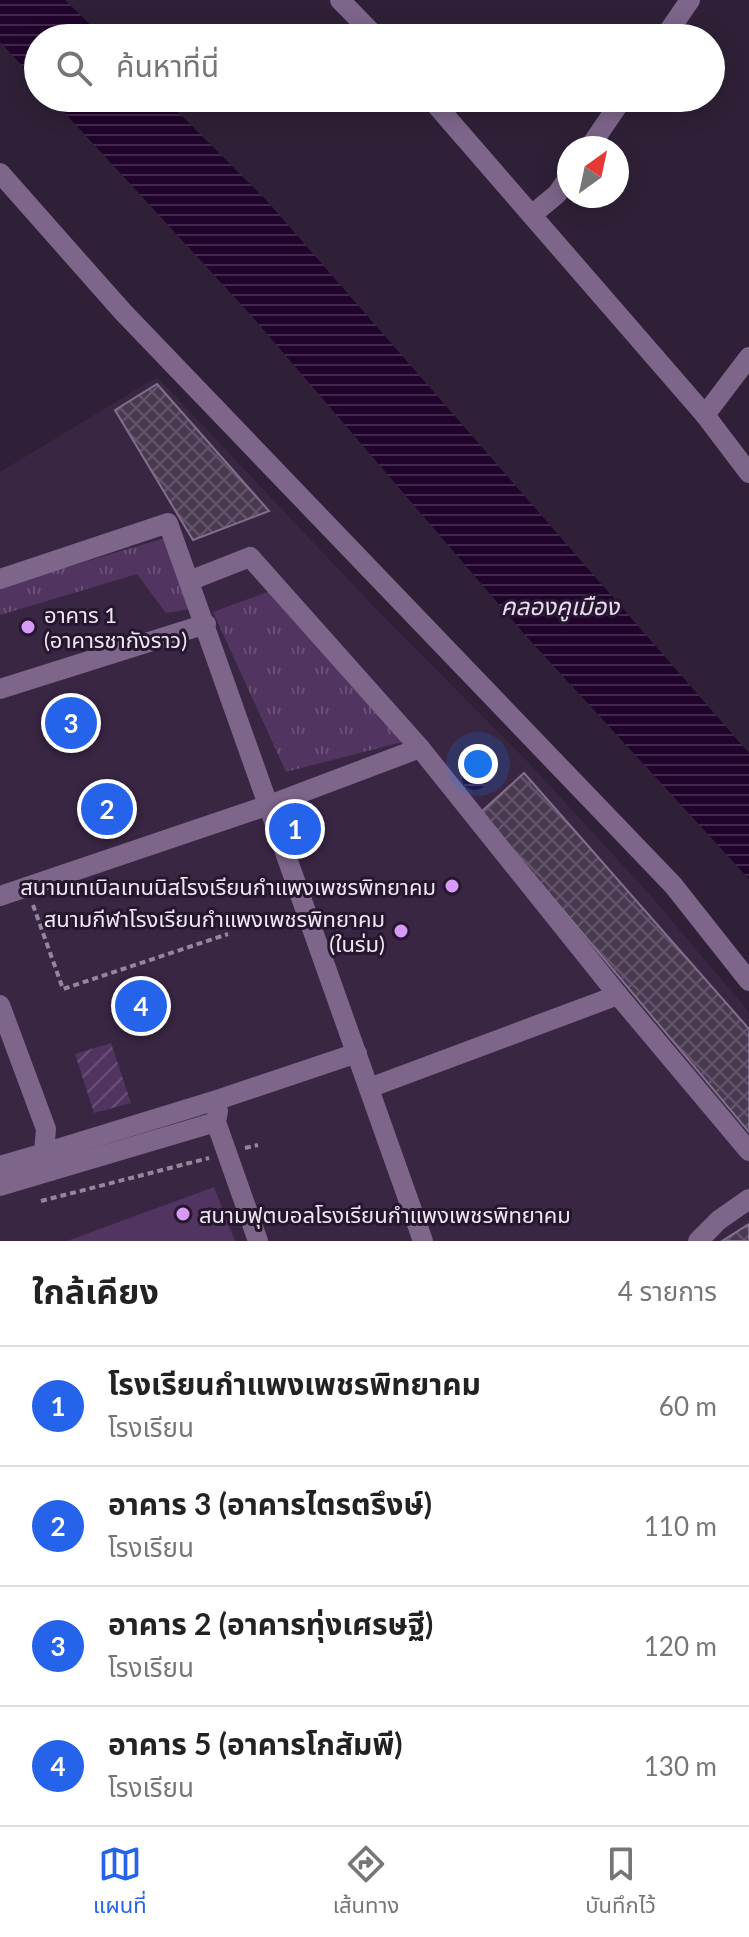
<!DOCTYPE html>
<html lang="th">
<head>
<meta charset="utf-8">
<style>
	:root { --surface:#fff; --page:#f6f6f6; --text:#222; --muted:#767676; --line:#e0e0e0; --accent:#2563eb }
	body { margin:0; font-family:Lato,"Noto Sans Thai",sans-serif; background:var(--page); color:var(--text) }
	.compass { position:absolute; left:557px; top:136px; width:72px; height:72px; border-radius:50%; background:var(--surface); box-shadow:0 4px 20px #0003; rotate:33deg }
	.you { position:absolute; left:478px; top:764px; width:28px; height:28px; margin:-20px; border:6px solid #fff; border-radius:50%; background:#1a73e8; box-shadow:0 0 0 12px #1a73e833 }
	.badge { display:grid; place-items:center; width:52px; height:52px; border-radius:50%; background:var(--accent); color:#fff; font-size:26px; font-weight:700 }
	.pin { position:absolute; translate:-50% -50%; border:4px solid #fff; box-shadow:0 2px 8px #0006 }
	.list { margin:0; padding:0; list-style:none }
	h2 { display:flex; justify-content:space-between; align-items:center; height:104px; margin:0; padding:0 32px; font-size:34px }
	h2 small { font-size:26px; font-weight:400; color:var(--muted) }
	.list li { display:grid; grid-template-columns:52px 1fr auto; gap:24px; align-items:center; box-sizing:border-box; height:120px; padding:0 32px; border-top:2px solid var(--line) }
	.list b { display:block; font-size:30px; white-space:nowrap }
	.list p { margin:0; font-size:26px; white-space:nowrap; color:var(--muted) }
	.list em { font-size:26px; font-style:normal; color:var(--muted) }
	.icon { flex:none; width:44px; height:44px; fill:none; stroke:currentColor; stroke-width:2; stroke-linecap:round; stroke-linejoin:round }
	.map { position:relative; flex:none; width:749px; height:1241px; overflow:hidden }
	.search { position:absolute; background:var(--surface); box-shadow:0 4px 20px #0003; left:24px; right:24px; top:24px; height:88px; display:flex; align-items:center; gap:20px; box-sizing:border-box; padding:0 28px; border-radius:44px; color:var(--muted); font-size:30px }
	.sheet { height:584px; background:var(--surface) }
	nav { display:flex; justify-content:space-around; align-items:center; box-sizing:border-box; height:112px; border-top:2px solid var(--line); background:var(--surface); font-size:22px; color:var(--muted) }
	nav a { display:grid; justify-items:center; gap:4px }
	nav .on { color:var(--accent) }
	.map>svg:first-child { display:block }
	.built { fill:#392643 }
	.grass { fill:url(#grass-tufts) }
	.garden { fill:url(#garden-furrows) }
	.pitch { fill:#513460 }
	.water { fill:url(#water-rules) }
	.building { fill:url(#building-cross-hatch); stroke:#81708b; stroke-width:2 }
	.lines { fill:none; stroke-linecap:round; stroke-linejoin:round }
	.path { stroke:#94879a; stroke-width:4; stroke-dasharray:6 4; stroke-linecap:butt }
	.minor { stroke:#7e668b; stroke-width:20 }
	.poi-dot { fill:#d89af8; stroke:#25172d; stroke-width:3 }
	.labels { text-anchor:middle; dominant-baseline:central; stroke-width:6; stroke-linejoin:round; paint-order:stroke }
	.poi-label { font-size:22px; fill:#f0e6f5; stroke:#25172d; text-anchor:start }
	.water-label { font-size:24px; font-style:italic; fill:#ecd9f6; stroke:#25172d }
</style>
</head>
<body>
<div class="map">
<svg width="749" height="1241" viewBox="0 0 749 1241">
	<defs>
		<pattern id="grass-tufts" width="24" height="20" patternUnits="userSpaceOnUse" patternTransform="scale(2)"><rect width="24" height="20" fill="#513460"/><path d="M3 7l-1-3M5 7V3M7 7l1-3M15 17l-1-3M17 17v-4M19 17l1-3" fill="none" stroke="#6a5177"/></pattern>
		<pattern id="garden-furrows" width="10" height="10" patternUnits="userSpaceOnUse" patternTransform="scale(2)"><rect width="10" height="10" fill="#513460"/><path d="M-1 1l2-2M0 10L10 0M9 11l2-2" fill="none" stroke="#6a5177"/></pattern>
		<pattern id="water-rules" width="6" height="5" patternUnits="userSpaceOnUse" patternTransform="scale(2)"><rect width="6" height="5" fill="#20042c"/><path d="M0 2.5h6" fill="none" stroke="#41294b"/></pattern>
		<pattern id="building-cross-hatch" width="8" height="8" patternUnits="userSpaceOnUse" patternTransform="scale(2)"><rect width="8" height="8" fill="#493951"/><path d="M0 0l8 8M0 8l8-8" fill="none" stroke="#64566b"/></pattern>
	</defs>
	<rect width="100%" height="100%" fill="#2f2037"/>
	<!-- built -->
	<path class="built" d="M157 377 377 610 529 763 650 895 749 1012V1241H0V472Z"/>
	<!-- grass -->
	<g class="grass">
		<path d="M165 538 191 609 166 613 137 574 0 615V587Z"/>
		<path d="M276 589 410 740 286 772 213 612Z"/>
	</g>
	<!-- garden -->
	<path class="garden" d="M111 1043 131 1103 94 1113 75 1054Z"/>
	<!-- pitch -->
	<path class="pitch" d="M214 1187 235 1241H67Z"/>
	<!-- water -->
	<g class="water">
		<path d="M0 0H65L104 38H38V83L0 42Z"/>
		<path d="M51 98H164L267 201 749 753V879L526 636 249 313Z"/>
		<circle cx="475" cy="777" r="13"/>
	</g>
	<!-- building -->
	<g class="building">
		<path d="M157 384 269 511 193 540 115 410Z"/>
		<path d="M524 773 749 1029V1132L481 812Z"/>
		<path d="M749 1224V1241H722Z"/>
	</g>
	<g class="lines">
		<!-- path -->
		<g class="path">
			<path d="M33 905 63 989 228 934"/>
			<path d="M245 1148 258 1145"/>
			<path d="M41 1201 209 1158"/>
		</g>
		<!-- minor -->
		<g class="minor">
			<path d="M340 0 377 38"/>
			<path d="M664 38 690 0"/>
			<path d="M430 98 705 415 749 473"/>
			<path d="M589 148 623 98"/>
			<path d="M0 173 123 312 673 885 749 981"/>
			<path d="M533 214 557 194 569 177"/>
			<path d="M705 415 749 357"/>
			<path d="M0 579 168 523 423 1241"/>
			<path d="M189 581 250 557 420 748"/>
			<path d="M0 689 206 624"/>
			<path d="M0 896 269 805 420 748 618 995"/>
			<path d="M0 1005 46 1129 44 1153 0 1166"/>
			<path d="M369 1088 618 995 749 1151"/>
			<path d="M218 1111 216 1122 258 1241"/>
			<path d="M50 1171 44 1153 220 1099 357 1053"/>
			<path d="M0 1186 216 1122"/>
			<path d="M698 1241 719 1220 749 1199"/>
		</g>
	</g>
	<!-- markers -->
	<g class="poi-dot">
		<circle cx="28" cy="627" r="8"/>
		<circle cx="452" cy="886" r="8"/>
		<circle cx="401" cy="931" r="8"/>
		<circle cx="183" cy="1214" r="8"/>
	</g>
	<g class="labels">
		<!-- poi labels -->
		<g class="poi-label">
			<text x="44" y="614">อาคาร 1<tspan x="44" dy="25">(อาคารชากังราว)</tspan></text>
			<text x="436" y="886" text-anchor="end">สนามเทเบิลเทนนิสโรงเรียนกำแพงเพชรพิทยาคม</text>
			<text x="385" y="918" text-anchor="end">สนามกีฬาโรงเรียนกำแพงเพชรพิทยาคม<tspan x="385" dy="25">(ในร่ม)</tspan></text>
			<text x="199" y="1214">สนามฟุตบอลโรงเรียนกำแพงเพชรพิทยาคม</text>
		</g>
		<!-- water labels -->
		<g class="water-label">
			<text x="560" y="605">คลองคูเมือง</text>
		</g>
	</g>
</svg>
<svg class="compass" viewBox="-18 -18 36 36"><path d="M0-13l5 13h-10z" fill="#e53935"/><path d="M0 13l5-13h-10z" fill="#767676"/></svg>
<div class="you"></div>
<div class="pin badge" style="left:295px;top:829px">1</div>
<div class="pin badge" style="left:107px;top:809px">2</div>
<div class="pin badge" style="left:71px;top:723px">3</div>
<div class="pin badge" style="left:141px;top:1006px">4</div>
<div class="search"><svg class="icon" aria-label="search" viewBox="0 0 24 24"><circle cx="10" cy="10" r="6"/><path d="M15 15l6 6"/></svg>ค้นหาที่นี่</div>
</div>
<section class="sheet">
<h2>ใกล้เคียง<small>4 รายการ</small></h2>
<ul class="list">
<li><span class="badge">1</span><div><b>โรงเรียนกำแพงเพชรพิทยาคม</b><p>โรงเรียน</p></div><em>60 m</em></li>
<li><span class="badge">2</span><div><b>อาคาร 3 (อาคารไตรตรึงษ์)</b><p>โรงเรียน</p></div><em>110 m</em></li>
<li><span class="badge">3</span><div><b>อาคาร 2 (อาคารทุ่งเศรษฐี)</b><p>โรงเรียน</p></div><em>120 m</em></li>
<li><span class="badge">4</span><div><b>อาคาร 5 (อาคารโกสัมพี)</b><p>โรงเรียน</p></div><em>130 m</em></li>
</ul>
</section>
<nav>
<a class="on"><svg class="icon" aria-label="map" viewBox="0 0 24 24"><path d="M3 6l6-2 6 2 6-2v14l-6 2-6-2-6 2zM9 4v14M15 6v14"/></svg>แผนที่</a>
<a><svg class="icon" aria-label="directions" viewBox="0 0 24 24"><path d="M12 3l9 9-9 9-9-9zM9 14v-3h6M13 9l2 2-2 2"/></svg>เส้นทาง</a>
<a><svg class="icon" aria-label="saved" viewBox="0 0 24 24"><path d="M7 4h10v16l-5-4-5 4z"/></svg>บันทึกไว้</a>
</nav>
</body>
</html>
